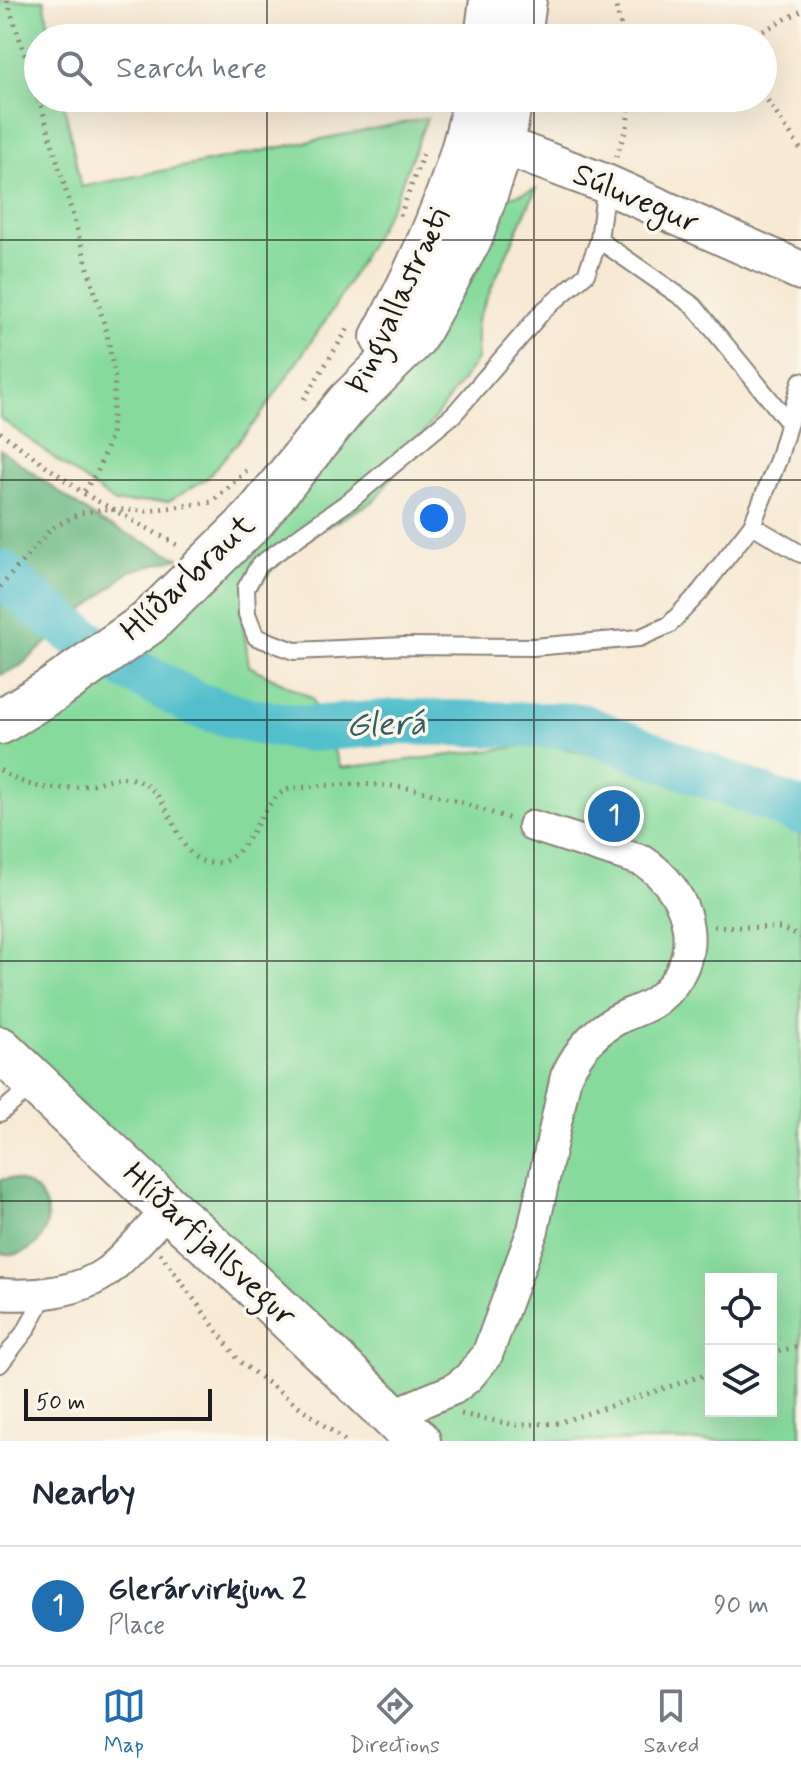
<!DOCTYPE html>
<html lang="en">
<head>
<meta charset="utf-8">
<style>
	:root { --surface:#fff; --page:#f2f2f3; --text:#1f2937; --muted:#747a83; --line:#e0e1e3; --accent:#1f6fb2 }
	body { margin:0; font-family:Mynerve,sans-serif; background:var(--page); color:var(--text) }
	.controls { position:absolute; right:24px; bottom:24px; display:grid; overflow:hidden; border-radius:0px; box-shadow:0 8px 32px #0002 }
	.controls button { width:72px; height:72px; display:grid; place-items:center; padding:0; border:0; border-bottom:2px solid var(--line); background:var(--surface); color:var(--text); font:40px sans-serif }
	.scale { position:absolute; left:24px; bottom:20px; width:188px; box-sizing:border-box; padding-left:8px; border:4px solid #1c1c1c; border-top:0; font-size:22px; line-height:28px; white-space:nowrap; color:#1c1c1c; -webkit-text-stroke:6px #fbf7ec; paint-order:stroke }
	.you { position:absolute; left:434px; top:518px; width:28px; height:28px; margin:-20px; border:6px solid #fff; border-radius:50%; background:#1a73e8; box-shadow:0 0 0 12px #1a73e833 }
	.badge { display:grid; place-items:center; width:52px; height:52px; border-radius:50%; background:var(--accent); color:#fff; font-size:26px; font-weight:700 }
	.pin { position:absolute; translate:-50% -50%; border:4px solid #fff; box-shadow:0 2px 8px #0006 }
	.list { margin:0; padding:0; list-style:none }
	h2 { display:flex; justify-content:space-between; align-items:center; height:104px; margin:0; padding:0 32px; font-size:34px }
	h2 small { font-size:26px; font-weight:400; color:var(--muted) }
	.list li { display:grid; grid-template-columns:52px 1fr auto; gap:24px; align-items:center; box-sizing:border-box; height:120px; padding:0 32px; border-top:2px solid var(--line) }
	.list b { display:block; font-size:30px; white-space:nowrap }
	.list p { margin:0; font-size:26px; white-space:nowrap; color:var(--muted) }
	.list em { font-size:26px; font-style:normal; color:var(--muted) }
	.icon { flex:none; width:44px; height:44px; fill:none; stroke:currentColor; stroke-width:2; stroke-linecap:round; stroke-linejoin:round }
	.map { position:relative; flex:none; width:801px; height:1441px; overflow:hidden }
	.search { position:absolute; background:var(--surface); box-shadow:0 8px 32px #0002; left:24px; right:24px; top:24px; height:88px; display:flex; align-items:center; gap:20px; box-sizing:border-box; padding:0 28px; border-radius:44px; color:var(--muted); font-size:30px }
	.sheet { height:224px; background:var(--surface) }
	nav { display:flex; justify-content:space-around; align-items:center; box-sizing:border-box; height:112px; border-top:2px solid var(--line); background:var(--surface); font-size:22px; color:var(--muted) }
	nav a { display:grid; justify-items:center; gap:4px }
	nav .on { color:var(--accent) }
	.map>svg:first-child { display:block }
	.green { fill:#86da9c; stroke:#517b5c; stroke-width:2; fill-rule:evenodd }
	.forest { fill:#6cba84; stroke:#446b50; stroke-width:2 }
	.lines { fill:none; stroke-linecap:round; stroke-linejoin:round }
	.river { stroke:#53bfcc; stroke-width:46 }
	.service-casing { stroke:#8a8278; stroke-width:20 }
	.minor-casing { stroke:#8a8278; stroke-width:34 }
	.tertiary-casing { stroke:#8a8278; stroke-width:42 }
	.secondary-casing { stroke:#8a8278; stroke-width:48 }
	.path { stroke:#8a8278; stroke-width:5; stroke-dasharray:2 6; stroke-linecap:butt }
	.service { stroke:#fff; stroke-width:16 }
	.minor { stroke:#fff; stroke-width:30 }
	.tertiary { stroke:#fff; stroke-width:38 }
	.secondary { stroke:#fff; stroke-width:44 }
	.grid { fill:none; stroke:#1c1c1c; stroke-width:2; stroke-opacity:0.55 }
	.labels { text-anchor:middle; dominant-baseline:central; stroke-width:7; stroke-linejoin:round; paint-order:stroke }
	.street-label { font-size:32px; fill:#1c1c1c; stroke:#fbf7ec }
	.water-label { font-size:34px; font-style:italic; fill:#325d62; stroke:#fbf7ec }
</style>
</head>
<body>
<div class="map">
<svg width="801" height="1441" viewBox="0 0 801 1441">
	<rect width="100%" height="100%" fill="#fbf7ec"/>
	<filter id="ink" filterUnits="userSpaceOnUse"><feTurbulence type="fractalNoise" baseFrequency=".0125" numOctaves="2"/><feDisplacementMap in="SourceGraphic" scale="16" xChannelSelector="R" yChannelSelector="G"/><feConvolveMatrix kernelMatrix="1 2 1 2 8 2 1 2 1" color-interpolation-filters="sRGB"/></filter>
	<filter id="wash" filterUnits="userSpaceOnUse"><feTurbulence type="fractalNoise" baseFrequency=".006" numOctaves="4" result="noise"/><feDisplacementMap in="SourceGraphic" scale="32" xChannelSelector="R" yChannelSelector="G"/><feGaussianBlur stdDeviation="1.8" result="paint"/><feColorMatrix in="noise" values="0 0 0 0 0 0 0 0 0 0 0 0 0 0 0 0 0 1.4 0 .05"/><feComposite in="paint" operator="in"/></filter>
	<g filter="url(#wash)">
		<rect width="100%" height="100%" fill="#f7e9d4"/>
		<!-- green -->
		<g class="green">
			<path d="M0 0H44L51 38H38V98H63L81 187 427 118 396 197 334 308 258 419 206 479 169 501 115 503 0 418Z"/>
			<path d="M536 189 477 320V360L374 501 290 547 241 608 249 666 312 698 341 768 544 744 657 768 801 826V1441H446L0 1031V745L164 635 500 200ZM711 1279H771V1411H711Z"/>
		</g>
		<!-- forest -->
		<g class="forest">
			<path d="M0 449 99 521 179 558 130 571 19 667 0 675Z"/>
			<path d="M10 1178C71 1191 50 1265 0 1253V1180Z"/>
		</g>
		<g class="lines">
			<!-- river -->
			<path class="river" d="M0 572 34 602 107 657 197 705 253 721 309 729 400 722 580 726 801 812"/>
		</g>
	</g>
	<g filter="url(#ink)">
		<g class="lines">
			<defs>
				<g id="service">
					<path d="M606 184 599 240 586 274 543 311 454 414 352 499 259 565 246 588 247 614 256 637 295 651 404 646 533 647 639 638 669 625 699 593 752 525 778 460 801 381"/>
					<path d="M599 240 694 306 789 423"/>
					<path d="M752 525 801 554"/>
					<path d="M0 1113 35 1084"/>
					<path d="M0 1364 27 1329 46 1292"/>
				</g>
				<g id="minor">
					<path d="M0 1294C34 1297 80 1292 108 1271 130 1253 149 1229 169 1209"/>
					<path d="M391 1415 454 1389 468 1378 487 1355 533 1230 566 1076C579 1049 596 1029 624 1016 635 1011 647 1008 657 1000 708 960 693 893 643 861L533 826"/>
				</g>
				<path id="tertiary" d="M476 135 606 184 801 271"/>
				<g id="secondary">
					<path d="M487 38 492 0"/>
					<path d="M519 38 524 0"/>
					<path d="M383 337C423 263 460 181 476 98"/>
					<path d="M0 722 54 689 148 623 253 520 348 403 413 339 470 238 502 145 510 98"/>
					<path d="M0 1049 169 1209 242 1274 418 1441"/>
				</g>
			</defs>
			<!-- service casing -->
			<use href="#service" class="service-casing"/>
			<!-- minor casing -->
			<use href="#minor" class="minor-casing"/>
			<!-- tertiary casing -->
			<use href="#tertiary" class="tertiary-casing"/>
			<!-- secondary casing -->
			<use href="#secondary" class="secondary-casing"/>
			<!-- path -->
			<g class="path">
				<path d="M7 0 38 95"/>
				<path d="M614 0 624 38"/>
				<path d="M749 38 801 11"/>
				<path d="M763 94 801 150"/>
				<path d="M39 98 107 334 115 378 111 435 98 470 83 493"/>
				<path d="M616 157 627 127 630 98"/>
				<path d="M400 216 423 154"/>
				<path d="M304 399 349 327"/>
				<path d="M0 432 83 493 181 547"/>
				<path d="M0 587 51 529 80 513 105 509 147 511 212 502 247 470"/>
				<path d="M0 770C29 790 59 792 93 784 105 781 116 776 128 778 178 785 170 864 214 863 249 862 256 808 284 791 290 788 301 788 308 787 336 783 390 783 417 790 449 798 480 809 511 819"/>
				<path d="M714 926 780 928 801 937"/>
				<path d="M160 1253 240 1362 345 1441"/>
				<path d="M771 1354 801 1345"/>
				<path d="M461 1414 515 1425 558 1423 711 1373"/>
			</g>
			<!-- service -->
			<use href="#service" class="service"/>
			<!-- minor -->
			<use href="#minor" class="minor"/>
			<!-- tertiary -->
			<use href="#tertiary" class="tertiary"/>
			<!-- secondary -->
			<use href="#secondary" class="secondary"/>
		</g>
	</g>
	<!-- grid -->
	<path class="grid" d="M267 0V38M534 0V38M267 98V1441M534 98V1441M0 240H801M0 480H801M0 720H801M0 961H801M0 1201H801"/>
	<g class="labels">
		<!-- street labels -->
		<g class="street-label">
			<text transform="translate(636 199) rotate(23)">Súluvegur</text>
			<text transform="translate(399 300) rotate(-65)">Þingvallastræti</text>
			<text transform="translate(188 578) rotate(-43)">Hlíðarbraut</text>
			<text transform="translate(209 1245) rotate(43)">Hlíðarfjallsvegur</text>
		</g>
		<!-- water labels -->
		<g class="water-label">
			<text transform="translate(386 725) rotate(-2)">Glerá</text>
		</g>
	</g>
</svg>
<div class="controls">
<button><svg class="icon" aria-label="locate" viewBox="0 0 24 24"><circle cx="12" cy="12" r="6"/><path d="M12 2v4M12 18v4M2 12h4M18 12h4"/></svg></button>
<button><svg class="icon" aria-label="layers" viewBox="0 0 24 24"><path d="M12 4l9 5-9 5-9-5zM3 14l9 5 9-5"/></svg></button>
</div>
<div class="scale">50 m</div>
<div class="you"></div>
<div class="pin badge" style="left:614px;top:816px">1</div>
<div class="search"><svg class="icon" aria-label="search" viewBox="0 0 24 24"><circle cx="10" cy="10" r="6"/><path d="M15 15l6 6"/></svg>Search here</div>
</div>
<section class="sheet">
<h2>Nearby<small></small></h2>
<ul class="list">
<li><span class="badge">1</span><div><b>Glerárvirkjun 2</b><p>Place</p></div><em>90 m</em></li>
</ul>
</section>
<nav>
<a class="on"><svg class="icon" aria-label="map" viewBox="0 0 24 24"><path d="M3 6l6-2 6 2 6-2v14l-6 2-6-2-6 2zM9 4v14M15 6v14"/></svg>Map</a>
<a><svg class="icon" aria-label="directions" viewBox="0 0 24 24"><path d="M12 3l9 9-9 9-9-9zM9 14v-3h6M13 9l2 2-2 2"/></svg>Directions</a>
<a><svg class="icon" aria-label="saved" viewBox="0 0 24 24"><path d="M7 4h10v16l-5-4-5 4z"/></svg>Saved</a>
</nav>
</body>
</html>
